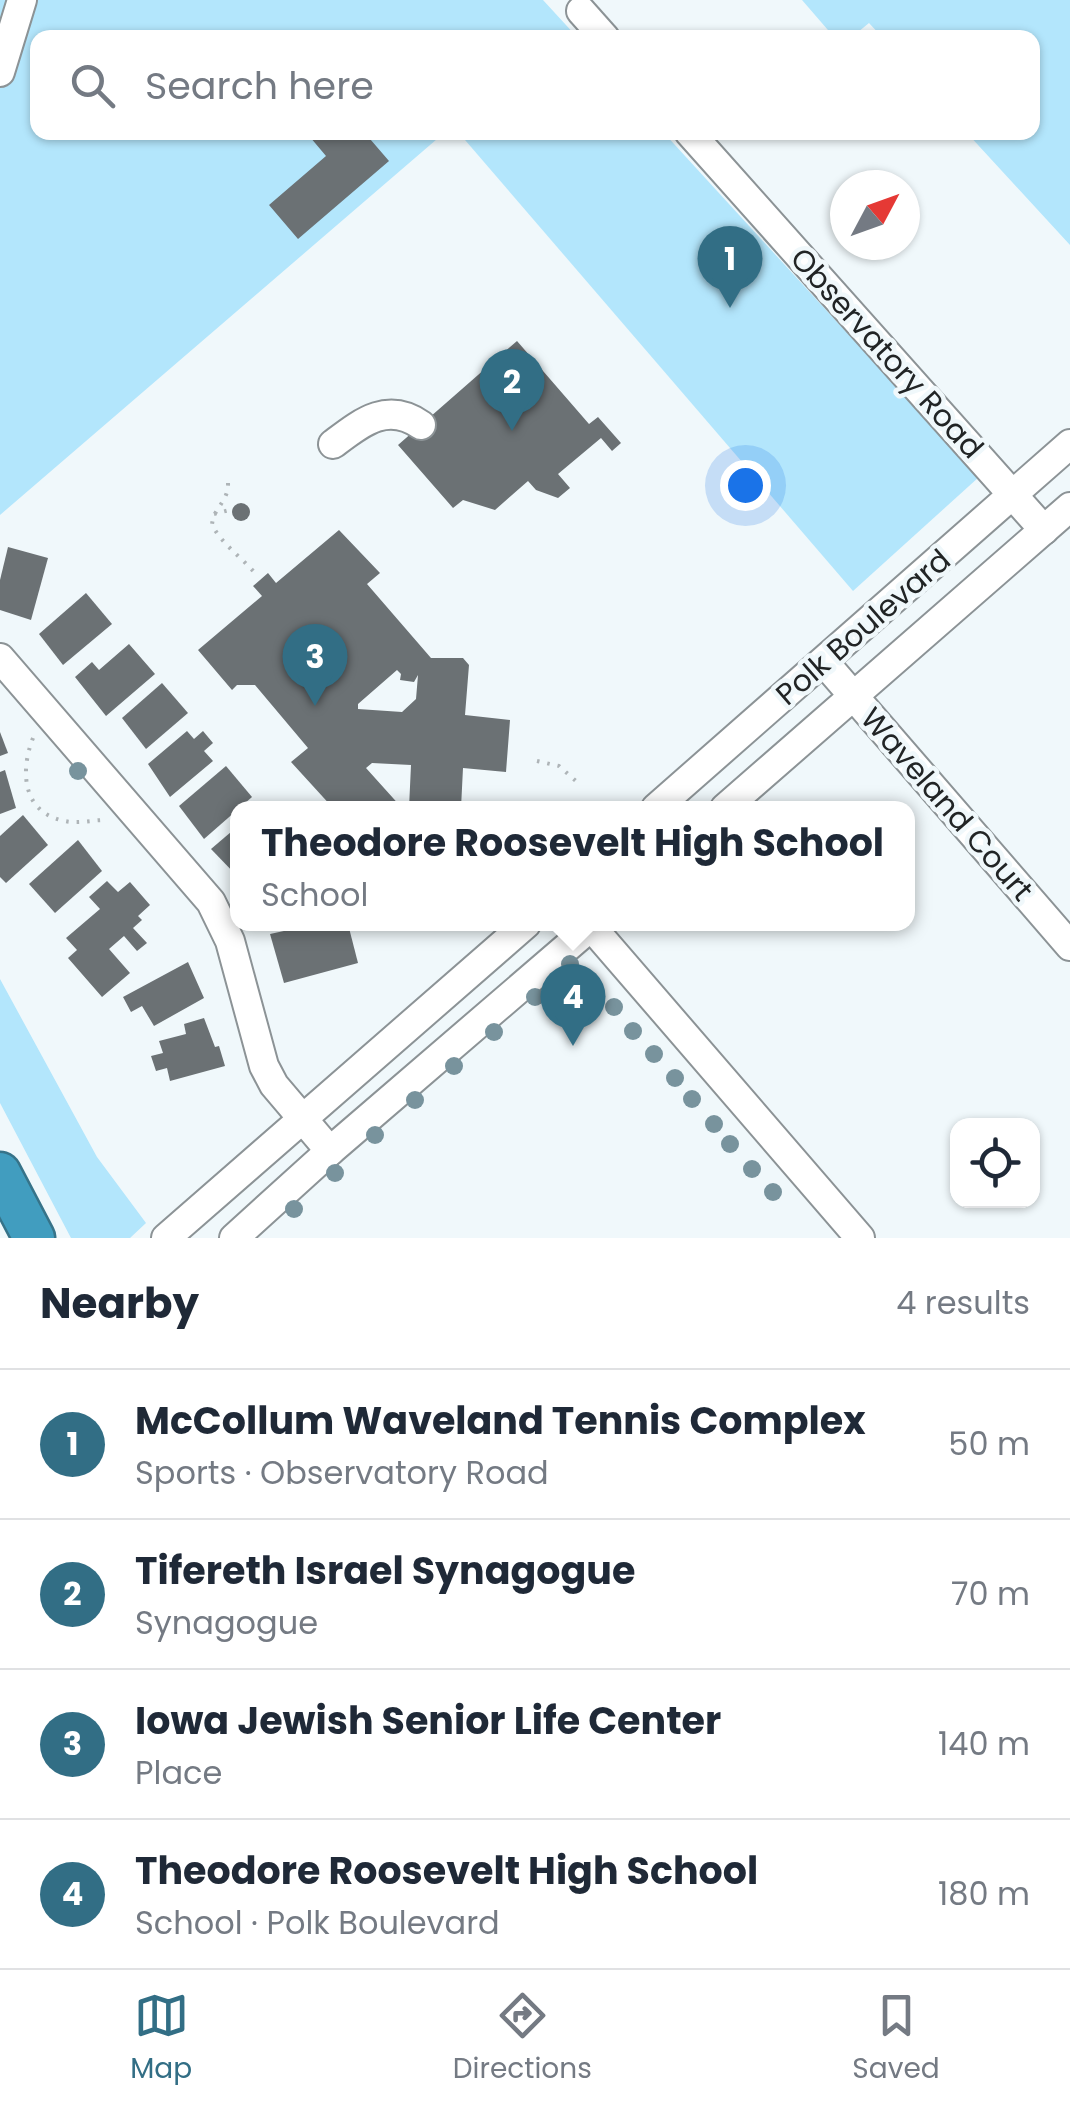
<!DOCTYPE html>
<html lang="en">
<head>
<meta charset="utf-8">
<style>
	:root { --surface:#fff; --page:#f6f6f7; --text:#1f2937; --muted:#747a83; --line:#e0e1e3; --accent:#326e85 }
	body { margin:0; font-family:Poppins,sans-serif; background:var(--page); color:var(--text) }
	.controls { position:absolute; right:30px; bottom:30px; display:grid; overflow:hidden; border-radius:20px; box-shadow:0 2px 8px #0004 }
	.controls button { width:90px; height:90px; display:grid; place-items:center; padding:0; border:0; border-bottom:2px solid var(--line); background:var(--surface); color:var(--text); font:50px sans-serif }
	.compass { position:absolute; left:830px; top:170px; width:90px; height:90px; border-radius:50%; background:var(--surface); box-shadow:0 2px 8px #0004; rotate:49deg }
	.you { position:absolute; left:745px; top:485px; width:35px; height:35px; margin:-25px; border:8px solid #fff; border-radius:50%; background:#1a73e8; box-shadow:0 0 0 15px #1a73e833 }
	.badge { display:grid; place-items:center; width:65px; height:65px; border-radius:50%; background:var(--accent); color:#fff; font-size:32px; font-weight:700 }
	.pin { position:absolute; translate:-50% -82px; filter:drop-shadow(0 2px 5px #0008) }
	.pin::after { content:''; position:absolute; top:52px; width:35px; height:30px; background:inherit; clip-path:polygon(0 0,100% 0,50% 100%) }
	.popup { position:absolute; left:230px; top:801px; width:685px; height:130px; box-sizing:border-box; display:grid; place-content:center; border-radius:20px; background:var(--surface); filter:drop-shadow(0 2px 8px #0005); font-size:32px; white-space:nowrap; color:var(--muted) }
	.popup b { font-size:38px; color:var(--text) }
	.popup::after { content:''; position:absolute; left:50%; top:100%; margin-left:-20px; border:20px solid transparent; border-top-color:var(--surface) }
	.list { margin:0; padding:0; list-style:none }
	h2 { display:flex; justify-content:space-between; align-items:center; height:130px; margin:0; padding:0 40px; font-size:42px }
	h2 small { font-size:32px; font-weight:400; color:var(--muted) }
	.list li { display:grid; grid-template-columns:65px 1fr auto; gap:30px; align-items:center; box-sizing:border-box; height:150px; padding:0 40px; border-top:2px solid var(--line) }
	.list b { display:block; font-size:38px; white-space:nowrap }
	.list p { margin:0; font-size:32px; white-space:nowrap; color:var(--muted) }
	.list em { font-size:32px; font-style:normal; color:var(--muted) }
	.icon { flex:none; width:55px; height:55px; fill:none; stroke:currentColor; stroke-width:2; stroke-linecap:round; stroke-linejoin:round }
	.map { position:relative; flex:none; width:1070px; height:1238px; overflow:hidden }
	.search { position:absolute; background:var(--surface); box-shadow:0 2px 8px #0004; left:30px; right:30px; top:30px; height:110px; display:flex; align-items:center; gap:25px; box-sizing:border-box; padding:0 35px; border-radius:20px; color:var(--muted); font-size:38px }
	.sheet { height:730px; background:var(--surface) }
	nav { display:flex; justify-content:space-around; align-items:center; box-sizing:border-box; height:140px; border-top:2px solid var(--line); background:var(--surface); font-size:28px; color:var(--muted) }
	nav a { display:grid; justify-items:center; gap:5px }
	nav .on { color:var(--accent) }
	.map>svg:first-child { display:block }
	.green { fill:#b3e6fc }
	.building { fill:#6b7174; fill-rule:evenodd }
	.lines { fill:none; stroke-linecap:round; stroke-linejoin:round }
	.minor-casing { stroke:#8c9396; stroke-width:32 }
	.highway-casing { stroke:#367389; stroke-width:45 }
	.path { stroke:#aeb4b7; stroke-width:4; stroke-dasharray:2.5 8; stroke-linecap:butt }
	.minor { stroke:#fff; stroke-width:28 }
	.highway { stroke:#419dbf; stroke-width:40 }
	.tree { fill:#78939d }
	.labels { text-anchor:middle; dominant-baseline:central; stroke-width:9; stroke-linejoin:round; paint-order:stroke }
	.street-label { font-size:30px; fill:#212425; stroke:#f0f8fb }
</style>
</head>
<body>
<div class="map">
<svg width="1070" height="1238" viewBox="0 0 1070 1238">
	<rect width="100%" height="100%" fill="#f0f8fb"/>
	<!-- green -->
	<g class="green">
		<path d="M0 0H543L577 37 38 38V132L444 133 0 515Z"/>
		<path d="M802 0H1070V245L967 133 1032 132V38L882 37 869 23 852 37H834Z"/>
		<path d="M459 133H664L979 477 853 591Z"/>
		<path d="M0 979 97 1157 146 1223 130 1238H71L0 1103Z"/>
	</g>
	<!-- building -->
	<g class="building">
		<path d="M316 132H364L389 161 298 239 269 205 326 156 310 137Z"/>
		<path d="M517 341 589 424 598 417 621 443 612 451 601 438 558 474 570 488 558 498 536 490 528 481 495 510 463 500 453 508 398 445Z"/>
		<circle cx="241" cy="512" r="9"/>
		<path d="M339 530 380 573 367 584 431 658H463L469 665 465 715 510 720 506 772 463 768 461 808H409L411 765 372 763 366 768 402 808H333L291 762 308 748 255 685H237L232 690 198 650 262 596 253 586 268 573 276 583ZM397 670 401 674 400 680 414 682 418 675 416 699 402 712 358 709V704Z"/>
		<path d="M8 547 48 558 31 620 0 610V580Z"/>
		<path d="M86 593 112 624 63 665 39 634Z"/>
		<path d="M129 644 155 674 106 716 75 677 92 662 99 670Z"/>
		<path d="M162 683 188 713 146 749 122 718Z"/>
		<path d="M187 731 194 739 203 731 213 743 204 751 213 761 170 797 148 764Z"/>
		<path d="M0 732 8 753 0 756Z"/>
		<path d="M226 766 252 797 204 839 179 806Z"/>
		<path d="M5 770 16 808 0 814V772Z"/>
		<path d="M23 815 48 845 6 883 0 877V836Z"/>
		<path d="M238 826V877L211 849Z"/>
		<path d="M78 840 102 871 55 913 29 884Z"/>
		<path d="M107 881 118 892 130 882 150 905 138 916 142 920 133 928 147 943 137 951 124 936 109 949 130 973 102 997 68 958 77 950 66 938 100 909 89 897Z"/>
		<path d="M316 924H348L358 963 284 983 270 934Z"/>
		<path d="M188 962 204 998 154 1026 142 1006 131 1012 123 997Z"/>
		<path d="M204 1018 215 1047 219 1046 225 1066 170 1081 167 1068 156 1071 151 1056 163 1053 159 1041 186 1034 184 1024Z"/>
	</g>
	<g class="lines">
		<defs>
			<g id="minor">
				<path d="M581 11 605 38"/>
				<path d="M0 72 22 0"/>
				<path d="M689 132 1044 530"/>
				<path d="M333 444C361 423 387 401 421 425"/>
				<path d="M0 658 211 902 230 941 264 1066 274 1085 330 1151"/>
				<path d="M824 662 1070 946"/>
				<path d="M656 808 1070 444"/>
				<path d="M725 808 1070 507"/>
				<path d="M589 924 860 1238"/>
				<path d="M166 1238 526 924"/>
				<path d="M234 1238 330 1151 594 924"/>
			</g>
			<path id="highway" d="M0 1173 34 1238"/>
		</defs>
		<!-- minor casing -->
		<use href="#minor" class="minor-casing"/>
		<!-- highway casing -->
		<use href="#highway" class="highway-casing"/>
		<!-- path -->
		<g class="path">
			<path d="M228 483C229 501 213 508 212 525 222 544 241 557 255 573"/>
			<path d="M214 514 233 509"/>
			<path d="M33 738C20 771 22 813 65 821 78 824 92 820 105 820"/>
			<path d="M537 761 559 766 577 782"/>
		</g>
		<!-- minor -->
		<use href="#minor" class="minor"/>
		<!-- highway -->
		<use href="#highway" class="highway"/>
	</g>
	<!-- trees -->
	<g class="tree">
		<circle cx="78" cy="771" r="9"/>
		<circle cx="570" cy="964" r="9"/>
		<circle cx="535" cy="997" r="9"/>
		<circle cx="614" cy="1007" r="9"/>
		<circle cx="633" cy="1031" r="9"/>
		<circle cx="494" cy="1032" r="9"/>
		<circle cx="654" cy="1054" r="9"/>
		<circle cx="454" cy="1066" r="9"/>
		<circle cx="675" cy="1078" r="9"/>
		<circle cx="692" cy="1099" r="9"/>
		<circle cx="415" cy="1100" r="9"/>
		<circle cx="714" cy="1124" r="9"/>
		<circle cx="375" cy="1135" r="9"/>
		<circle cx="730" cy="1144" r="9"/>
		<circle cx="752" cy="1169" r="9"/>
		<circle cx="335" cy="1173" r="9"/>
		<circle cx="773" cy="1192" r="9"/>
		<circle cx="294" cy="1209" r="9"/>
	</g>
	<g class="labels">
		<!-- street labels -->
		<g class="street-label">
			<text transform="translate(887 353) rotate(48)">Observatory Road</text>
			<text transform="translate(863 627) rotate(-41)">Polk Boulevard</text>
			<text transform="translate(947 804) rotate(49)">Waveland Court</text>
		</g>
	</g>
</svg>
<div class="controls">
<button><svg class="icon" aria-label="locate" viewBox="0 0 24 24"><circle cx="12" cy="12" r="6"/><path d="M12 2v4M12 18v4M2 12h4M18 12h4"/></svg></button>
</div>
<svg class="compass" viewBox="-18 -18 36 36"><path d="M0-13l5 13h-10z" fill="#e53935"/><path d="M0 13l5-13h-10z" fill="#747a83"/></svg>
<div class="you"></div>
<div class="pin badge" style="left:730px;top:308px">1</div>
<div class="pin badge" style="left:512px;top:431px">2</div>
<div class="pin badge" style="left:315px;top:706px">3</div>
<div class="pin badge" style="left:573px;top:1046px">4</div>
<div class="popup"><b>Theodore Roosevelt High School</b>School</div>
<div class="search"><svg class="icon" aria-label="search" viewBox="0 0 24 24"><circle cx="10" cy="10" r="6"/><path d="M15 15l6 6"/></svg>Search here</div>
</div>
<section class="sheet">
<h2>Nearby<small>4 results</small></h2>
<ul class="list">
<li><span class="badge">1</span><div><b>McCollum Waveland Tennis Complex</b><p>Sports · Observatory Road</p></div><em>50 m</em></li>
<li><span class="badge">2</span><div><b>Tifereth Israel Synagogue</b><p>Synagogue</p></div><em>70 m</em></li>
<li><span class="badge">3</span><div><b>Iowa Jewish Senior Life Center</b><p>Place</p></div><em>140 m</em></li>
<li><span class="badge">4</span><div><b>Theodore Roosevelt High School</b><p>School · Polk Boulevard</p></div><em>180 m</em></li>
</ul>
</section>
<nav>
<a class="on"><svg class="icon" aria-label="map" viewBox="0 0 24 24"><path d="M3 6l6-2 6 2 6-2v14l-6 2-6-2-6 2zM9 4v14M15 6v14"/></svg>Map</a>
<a><svg class="icon" aria-label="directions" viewBox="0 0 24 24"><path d="M12 3l9 9-9 9-9-9zM9 14v-3h6M13 9l2 2-2 2"/></svg>Directions</a>
<a><svg class="icon" aria-label="saved" viewBox="0 0 24 24"><path d="M7 4h10v16l-5-4-5 4z"/></svg>Saved</a>
</nav>
</body>
</html>
